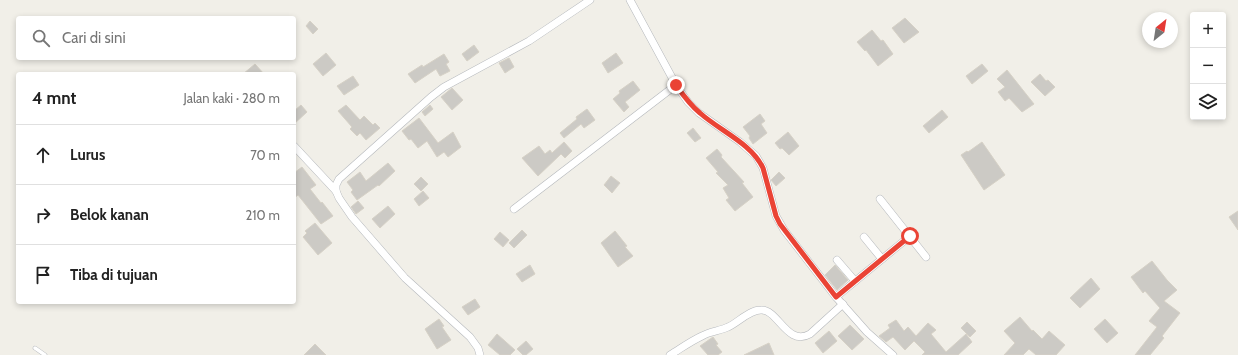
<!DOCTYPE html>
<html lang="id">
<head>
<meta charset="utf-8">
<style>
	:root { --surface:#fff; --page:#f6f6f6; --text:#222; --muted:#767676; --line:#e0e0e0 }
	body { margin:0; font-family:Cabin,sans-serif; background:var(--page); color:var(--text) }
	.controls { position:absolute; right:12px; top:12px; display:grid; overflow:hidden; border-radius:4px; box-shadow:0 2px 6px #0003 }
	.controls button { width:36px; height:36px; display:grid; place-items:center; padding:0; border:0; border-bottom:1px solid var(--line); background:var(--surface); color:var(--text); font:20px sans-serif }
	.compass { position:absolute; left:1142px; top:12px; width:36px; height:36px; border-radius:50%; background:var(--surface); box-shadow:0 2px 6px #0003; rotate:30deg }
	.stop { position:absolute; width:12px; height:12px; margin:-9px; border:3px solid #ea4335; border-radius:50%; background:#fff }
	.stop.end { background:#ea4335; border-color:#fff; box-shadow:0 1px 4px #0008 }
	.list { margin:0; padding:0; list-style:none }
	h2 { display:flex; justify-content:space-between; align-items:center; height:52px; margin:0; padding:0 16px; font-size:17px }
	h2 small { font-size:13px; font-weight:400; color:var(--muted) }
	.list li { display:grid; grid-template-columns:26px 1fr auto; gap:12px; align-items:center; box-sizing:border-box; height:60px; padding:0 16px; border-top:1px solid var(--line) }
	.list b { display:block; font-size:15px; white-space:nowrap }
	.list em { font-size:13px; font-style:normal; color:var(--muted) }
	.icon { flex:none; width:22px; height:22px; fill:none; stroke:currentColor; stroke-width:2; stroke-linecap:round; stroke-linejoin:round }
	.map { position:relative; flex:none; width:1238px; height:355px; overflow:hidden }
	.search { position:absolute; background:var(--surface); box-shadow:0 2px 6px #0003; left:16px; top:16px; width:280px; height:44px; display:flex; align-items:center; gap:10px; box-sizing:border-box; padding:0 14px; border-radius:4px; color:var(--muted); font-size:15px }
	.panel { position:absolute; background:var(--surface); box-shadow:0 2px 6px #0003; left:16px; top:72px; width:280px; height:232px; border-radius:4px }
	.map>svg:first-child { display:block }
	.building { fill:#cccac5; stroke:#d6d1c6 }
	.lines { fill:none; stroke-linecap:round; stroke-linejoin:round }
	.service-casing { stroke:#b5b8bc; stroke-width:4.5 }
	.minor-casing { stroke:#b5b8bc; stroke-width:8 }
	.service { stroke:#fff; stroke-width:3.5 }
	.minor { stroke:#fff; stroke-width:7 }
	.route { stroke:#ea4335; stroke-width:5 }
</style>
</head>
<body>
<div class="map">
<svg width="1238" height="355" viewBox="0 0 1238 355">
	<rect width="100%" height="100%" fill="#f1efe8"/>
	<!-- building -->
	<g class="building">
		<path d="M905 18 919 32 904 43 892 28Z"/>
		<path d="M310 21 318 29 313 34 306 26Z"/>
		<path d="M872 30 881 41 883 40 893 54 878 66 866 50 865 51 857 42Z"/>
		<path d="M474 45 479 52 467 61 462 54Z"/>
		<path d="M326 53 336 65 323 76 313 64Z"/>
		<path d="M616 53 623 63 608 73 602 63Z"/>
		<path d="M444 54 449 62 446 64 450 71 440 76 436 69 415 83 408 74 422 65 423 67Z"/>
		<path d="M509 58 514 67 505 73 499 63Z"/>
		<path d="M255 64 264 74H243Z"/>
		<path d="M982 64 988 71 972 84 966 76Z"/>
		<path d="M1007 70 1034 104 1022 112 1009 98 1005 101 998 92 1005 87 997 79Z"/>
		<path d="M1040 74 1046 81 1048 80 1055 87 1045 96 1031 82Z"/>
		<path d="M353 76 359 85 344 95 337 86Z"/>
		<path d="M633 81 640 90 625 102 629 107 624 112 613 99 620 93 619 91Z"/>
		<path d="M452 88 463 100 452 110 441 97Z"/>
		<path d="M301 105 307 112 294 124V111Z"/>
		<path d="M346 105 360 120 364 116 373 125 375 123 380 128 366 140 360 133 357 136 350 129 352 127 338 111Z"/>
		<path d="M430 105 433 109 425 116 422 112Z"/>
		<path d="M587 109 595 120 584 128 581 124 564 138 560 133 577 119 576 117Z"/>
		<path d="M942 110 948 117 929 133 923 126Z"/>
		<path d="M760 114 765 121 761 124 767 133 753 144 749 138 750 136 743 127Z"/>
		<path d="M419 118 438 143 453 132 461 147 448 157 444 152 437 157 427 141 418 148 411 139 409 140 402 131Z"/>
		<path d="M693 128 701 138 695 142 687 133Z"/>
		<path d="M788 132 799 146 789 155 782 148 780 149 775 143Z"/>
		<path d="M564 142 572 151 565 158 561 154 538 176 522 158 539 146 545 154 550 150 552 153Z"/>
		<path d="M982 142 1005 175 984 190 961 155 967 151 968 152Z"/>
		<path d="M717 149 722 155 721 157 744 182 742 183 753 197 735 211 726 200 729 198 723 188 728 185 716 173 718 172 706 158Z"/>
		<path d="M388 163 395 171 379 186 378 185 357 200 351 192 353 190 347 182 360 172 366 181Z"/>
		<path d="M302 167 316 185 310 189 321 203 322 202 333 216 321 224 298 195 294 198V173Z"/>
		<path d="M779 172 785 178 776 186 771 180Z"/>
		<path d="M611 176 620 183 612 193 604 185Z"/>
		<path d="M421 177 428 184 421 191 414 184Z"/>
		<path d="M423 191 429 198 419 206 414 199Z"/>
		<path d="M358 201 364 208 356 214 351 207Z"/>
		<path d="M388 206 395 214 380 228 372 219Z"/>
		<path d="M1238 211V230L1229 217Z"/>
		<path d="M315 223 332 243 318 255 303 237 307 233 305 231Z"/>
		<path d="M522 230 527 235 514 248 509 243Z"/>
		<path d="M615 231 627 246 625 247 633 256 618 267 601 243Z"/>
		<path d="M500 232 509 240 503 247 494 239Z"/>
		<path d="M1152 261 1167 280 1177 290 1164 301 1180 313 1162 336 1164 338 1150 355H1135L1157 327 1149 321 1160 308 1145 291 1143 293 1131 277Z"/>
		<path d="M530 265 535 274 522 282 516 274Z"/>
		<path d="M835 265 848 280 837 290 825 275Z"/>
		<path d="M1091 278 1100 289 1080 308 1070 298Z"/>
		<path d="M475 299 480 307 468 315 462 307Z"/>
		<path d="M1020 317 1032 331 1033 330 1042 339 1049 331 1065 345 1056 355H1036L1029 349 1023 355H1004L1015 343 1004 331Z"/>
		<path d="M439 319 444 326 442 327 451 340 437 349 425 329Z"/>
		<path d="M1105 319 1118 333 1107 343 1094 329Z"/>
		<path d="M896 320 904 331 908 327 916 336 928 323 936 330 931 334 946 352 966 334 972 342 958 355H922L925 352 914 341 905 350 893 337 886 342 879 336 890 328 888 325Z"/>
		<path d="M967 322 976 331 970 337 961 328Z"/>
		<path d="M850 325 864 339 852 350 838 336Z"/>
		<path d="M829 331 837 341 823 353 815 343Z"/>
		<path d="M497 334 515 350 510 355H500L488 345Z"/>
		<path d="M713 337 718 344 716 345 722 352 718 355H708L700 346Z"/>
		<path d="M526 341 533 349 526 355H523L517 349Z"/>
		<path d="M769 343 774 355H744Z"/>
		<path d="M315 344 326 355H304Z"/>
	</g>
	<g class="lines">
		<defs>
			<path id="service" d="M35 348 45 355"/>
			<g id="minor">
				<path d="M630 0 676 85 688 102 699 113 740 142 756 156 763 168 776 216 784 230 836 297 867 332 893 355"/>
				<path d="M294 146 336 191"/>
				<path d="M880 199 926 257"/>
				<path d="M514 209 676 85"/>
				<path d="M864 237 882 259"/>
				<path d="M837 260 855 281"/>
				<path d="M836 297 910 236"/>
				<path d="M480 355 478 348 470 337 405 278 352 217 339 198 336 191V185L339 179 431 97 444 87 529 41 590 0"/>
				<path d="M670 355C680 349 691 341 702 336 710 331 720 331 728 327 739 322 749 310 761 310 778 309 787 347 810 334L843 304"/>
			</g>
		</defs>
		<!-- service casing -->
		<use href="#service" class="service-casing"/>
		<!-- minor casing -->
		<use href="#minor" class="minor-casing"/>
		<!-- service -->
		<use href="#service" class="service"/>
		<!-- minor -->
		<use href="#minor" class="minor"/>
	</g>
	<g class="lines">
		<!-- route -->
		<path class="route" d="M676 85C683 95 690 105 700 113 720 131 751 143 763 168L776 216 780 224 836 297 910 236"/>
	</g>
</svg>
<div class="controls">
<button>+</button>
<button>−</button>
<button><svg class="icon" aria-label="layers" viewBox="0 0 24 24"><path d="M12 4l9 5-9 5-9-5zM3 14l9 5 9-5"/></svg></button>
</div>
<svg class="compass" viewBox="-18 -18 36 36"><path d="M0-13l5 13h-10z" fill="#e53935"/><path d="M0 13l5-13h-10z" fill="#767676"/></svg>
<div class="stop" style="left:910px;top:236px"></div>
<div class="stop end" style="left:676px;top:85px"></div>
<div class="search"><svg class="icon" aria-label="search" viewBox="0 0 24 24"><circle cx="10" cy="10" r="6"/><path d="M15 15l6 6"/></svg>Cari di sini</div>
<section class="panel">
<h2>4 mnt<small>Jalan kaki · 280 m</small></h2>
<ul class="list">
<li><svg class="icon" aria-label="ahead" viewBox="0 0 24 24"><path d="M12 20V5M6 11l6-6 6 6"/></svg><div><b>Lurus</b></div><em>70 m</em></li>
<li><svg class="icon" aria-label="right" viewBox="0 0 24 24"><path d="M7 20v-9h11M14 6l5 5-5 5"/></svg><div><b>Belok kanan</b></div><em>210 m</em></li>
<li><svg class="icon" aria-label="arrive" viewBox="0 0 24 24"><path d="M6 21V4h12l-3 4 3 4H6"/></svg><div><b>Tiba di tujuan</b></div></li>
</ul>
</section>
</div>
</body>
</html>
